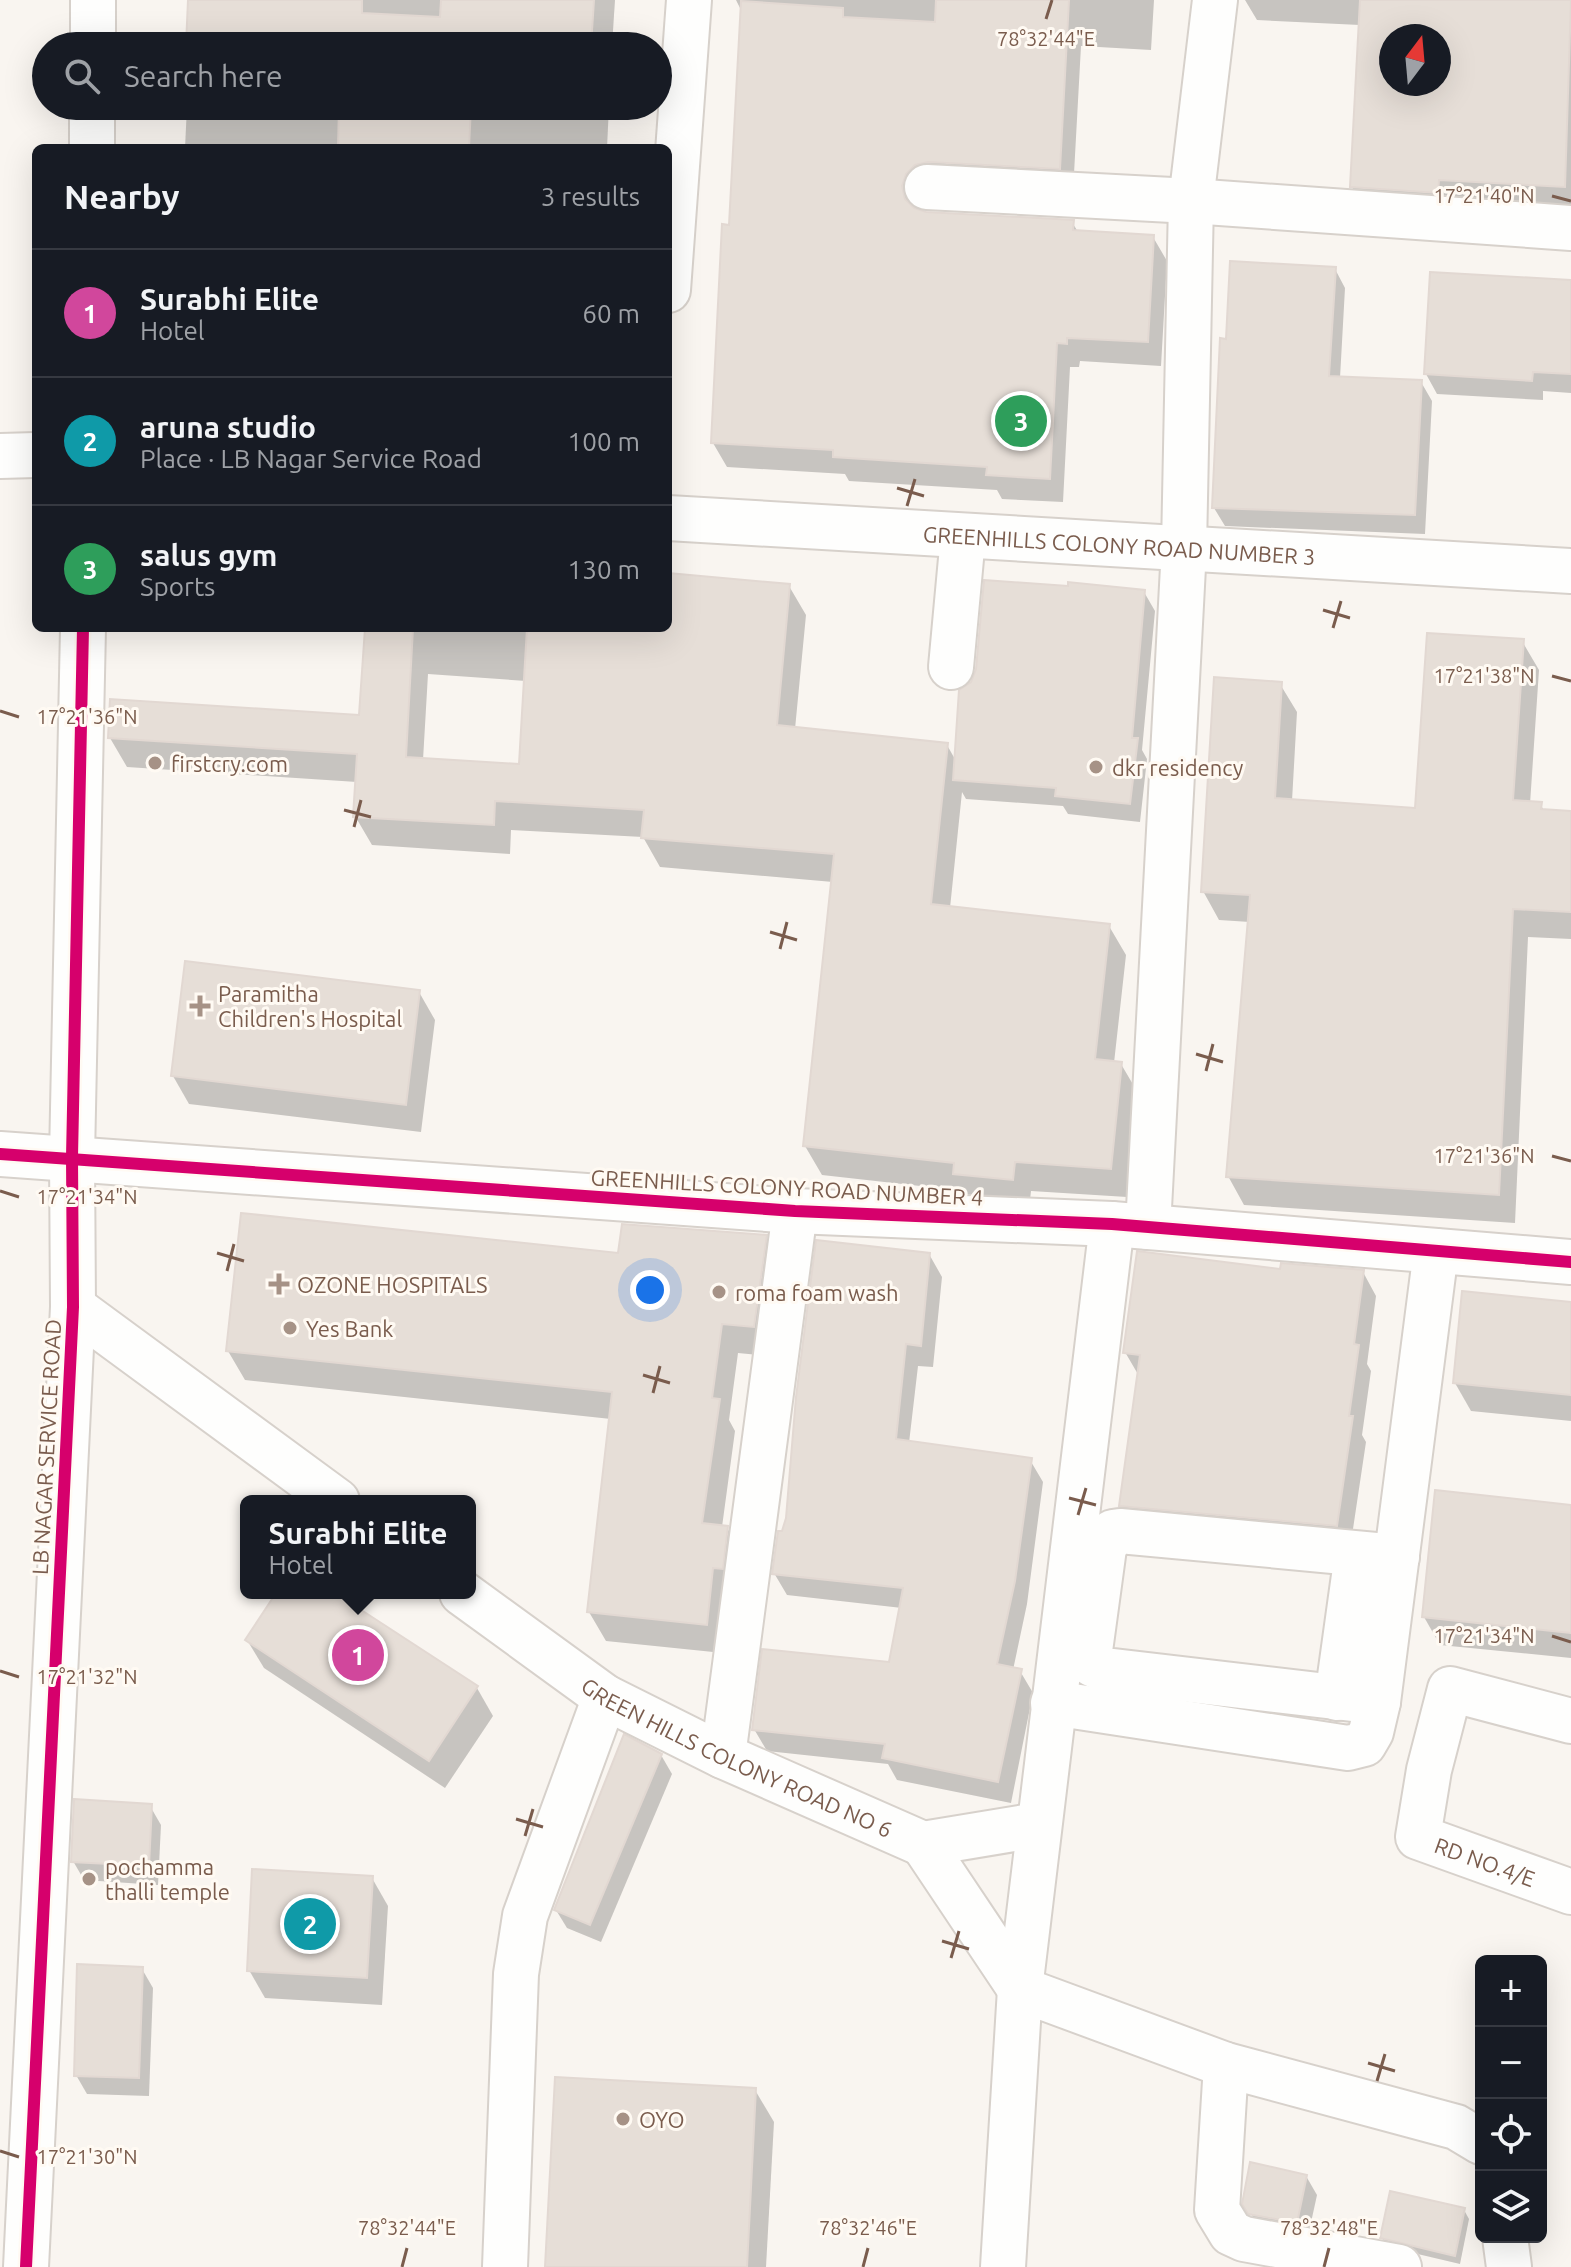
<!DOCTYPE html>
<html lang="en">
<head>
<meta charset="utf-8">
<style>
	:root { --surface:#171b24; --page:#20242c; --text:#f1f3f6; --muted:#9ea1a6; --line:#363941; --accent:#8c9099 }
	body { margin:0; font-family:Ubuntu,sans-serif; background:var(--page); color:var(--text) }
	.controls { position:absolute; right:24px; bottom:24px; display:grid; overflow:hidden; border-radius:12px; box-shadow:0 8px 32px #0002 }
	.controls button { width:72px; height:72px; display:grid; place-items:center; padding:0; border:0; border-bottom:2px solid var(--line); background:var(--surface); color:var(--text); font:40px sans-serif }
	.compass { position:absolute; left:1379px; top:24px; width:72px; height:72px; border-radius:50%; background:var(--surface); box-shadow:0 8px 32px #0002; rotate:16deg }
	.you { position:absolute; left:650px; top:1290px; width:28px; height:28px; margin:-20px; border:6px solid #fff; border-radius:50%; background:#1a73e8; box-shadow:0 0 0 12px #1a73e833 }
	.badge { display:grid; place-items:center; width:52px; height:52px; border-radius:50%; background:var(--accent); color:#fff; font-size:26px; font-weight:700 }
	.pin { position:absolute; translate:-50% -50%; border:4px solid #fff; box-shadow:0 2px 8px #0006 }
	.popup { position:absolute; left:240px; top:1495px; width:236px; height:104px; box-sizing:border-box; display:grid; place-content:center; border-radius:12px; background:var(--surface); filter:drop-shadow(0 2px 6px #0005); font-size:26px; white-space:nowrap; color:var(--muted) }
	.popup b { font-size:30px; color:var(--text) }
	.popup::after { content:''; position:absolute; left:50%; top:100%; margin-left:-16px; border:16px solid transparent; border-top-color:var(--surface) }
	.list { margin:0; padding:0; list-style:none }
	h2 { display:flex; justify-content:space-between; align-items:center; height:104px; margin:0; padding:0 32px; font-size:34px }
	h2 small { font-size:26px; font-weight:400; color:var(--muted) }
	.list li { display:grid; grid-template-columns:52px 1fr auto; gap:24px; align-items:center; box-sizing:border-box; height:128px; padding:0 32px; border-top:2px solid var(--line) }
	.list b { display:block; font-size:30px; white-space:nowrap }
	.list p { margin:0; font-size:26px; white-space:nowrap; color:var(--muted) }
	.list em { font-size:26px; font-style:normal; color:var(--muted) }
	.icon { flex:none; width:44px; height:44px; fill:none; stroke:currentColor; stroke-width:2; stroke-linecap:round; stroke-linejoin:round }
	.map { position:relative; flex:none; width:1571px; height:2267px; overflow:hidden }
	.search { position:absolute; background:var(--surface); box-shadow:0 8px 32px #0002; left:32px; top:32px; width:640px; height:88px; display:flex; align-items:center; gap:20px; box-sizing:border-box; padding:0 28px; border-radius:44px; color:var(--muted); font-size:30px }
	.panel { position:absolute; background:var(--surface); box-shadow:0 8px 32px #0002; left:32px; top:144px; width:640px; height:488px; border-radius:12px }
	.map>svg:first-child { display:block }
	.shadow { fill:#0003; fill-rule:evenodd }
	.building { fill:#e6ded7; stroke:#e2d8d2; stroke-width:2; fill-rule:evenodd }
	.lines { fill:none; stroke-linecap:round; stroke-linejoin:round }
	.minor-casing { stroke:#d7d1cb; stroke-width:48 }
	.tertiary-casing { stroke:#d7d1cb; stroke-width:48 }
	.minor { stroke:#fefefd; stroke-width:44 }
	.tertiary { stroke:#fefefd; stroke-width:44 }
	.cycleway-casing { stroke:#fffaf3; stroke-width:17 }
	.cycleway { stroke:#d6006c; stroke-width:12 }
	.ticks { fill:none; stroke:#7a5c4d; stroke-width:3 }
	.poi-dot { fill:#a69286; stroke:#fffaf3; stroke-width:3 }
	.labels { text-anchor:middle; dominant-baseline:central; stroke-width:6; stroke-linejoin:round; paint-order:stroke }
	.street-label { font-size:22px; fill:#7a5c4d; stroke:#fffaf3 }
	.poi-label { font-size:22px; fill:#7a5c4d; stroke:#fffaf3; text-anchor:start }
	.ticks-label { font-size:20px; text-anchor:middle; fill:#7a5c4d; stroke:#fffaf3; stroke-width:6; stroke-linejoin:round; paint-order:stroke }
</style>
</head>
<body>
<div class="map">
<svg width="1571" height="2267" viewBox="0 0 1571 2267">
	<rect width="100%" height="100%" fill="#f9f5f0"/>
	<!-- shadow -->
	<g class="shadow">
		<path d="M191 0H615L612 46H189Z"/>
		<path d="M736 0H1154L1151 50 1081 46 1073 192 919 198 915 211 1072 222 1078 232 1153 237 1167 261 1161 366 1080 361 1079 367H1070L1063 502 1002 499 997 490 849 481 845 474 727 467 713 443 731 227 742 12Z"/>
		<path d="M1245 0H1571V206L1363 207 1352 187 1360 25 1257 20ZM1391 36H1439V84H1391Z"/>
		<path d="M187 106H609L607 148H185Z"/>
		<path d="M1335 269 1345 288 1340 378 1421 382 1432 401 1425 534 1225 526 1214 508 1228 341Z"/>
		<path d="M1571 282V393L1543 391V400L1437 394 1426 374Z"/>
		<path d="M668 575 789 586 806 615 795 729 947 745 956 761 1144 592 1155 611 1142 750 1147 759 1140 822 1068 814 1063 806 966 799 962 792 950 908 1109 926 1126 955 1114 1063 1121 1064 1138 1093 1127 1197 1031 1191 1029 1209 972 1202 965 1191 822 1175 805 1146 833 882 660 867 643 837 511 830 510 854 372 845 355 816 357 782 127 767 110 738 361 717 367 628H668ZM428 674 526 681 521 766 423 760Z"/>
		<path d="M1522 641 1539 670 1530 804H1540L1545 812 1571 813V939L1528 937 1515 1223 1244 1205 1228 1176 1250 922 1219 920 1203 891 1280 684 1297 712 1292 801 1417 810Z"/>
		<path d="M419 992 435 1020 421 1132 189 1104 173 1076Z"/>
		<path d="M765 1236 782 1266 770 1356 738 1353 729 1420 735 1431 722 1527 727 1528 744 1557 723 1653 606 1641 589 1612 611 1419 245 1380 228 1351 620 1255Z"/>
		<path d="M929 1254 942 1277 933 1367 918 1366 909 1443 1030 1460 1043 1482 1027 1604 1013 1670 1020 1671 1033 1693 1011 1803 897 1780 888 1764 767 1751 754 1729 890 1664 902 1608 787 1595 774 1573 784 1534Z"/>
		<path d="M1282 1271 1363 1272 1376 1296 1367 1364 1371 1371 1362 1435 1366 1442 1350 1549 1135 1529 1121 1506 1139 1376 1125 1352Z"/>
		<path d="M1571 1304V1421L1471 1411 1455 1383Z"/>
		<path d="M1571 1507V1658L1440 1645 1424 1617Z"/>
		<path d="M278 1593H332L477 1688 493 1716 445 1788 264 1668 247 1640Z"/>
		<path d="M661 1755 672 1774 601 1942 567 1928 556 1910Z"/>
		<path d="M150 1806 161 1825 158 1885 84 1880 73 1861Z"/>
		<path d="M372 1878 388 1906 382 2005 265 1998 249 1970Z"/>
		<path d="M142 1969 153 1988 149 2096 87 2094 76 2075Z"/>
		<path d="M755 2090 774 2122 766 2267H547Z"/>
		<path d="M1306 2176 1317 2195 1307 2241 1261 2232 1245 2203Z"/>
		<path d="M1464 2210 1469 2219 1460 2264 1388 2247 1382 2238Z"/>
	</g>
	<!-- building -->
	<g class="building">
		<path d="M188 0H362V13L440 17 441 0H594L591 46H186Z"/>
		<path d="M936 0H1069L1060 169 928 162 915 165 906 174 902 186 905 199 914 208 926 212 1074 220 1073 230 1154 235 1148 342 1067 338V344L1057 343 1050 479 986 475 987 467 833 457V450L711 443 722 224 729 225 741 1 843 8V17L935 22Z"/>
		<path d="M1360 0H1571L1565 187 1439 180 1438 193 1350 187ZM1391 36H1439V84H1391Z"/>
		<path d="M339 106H471L469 148H338Z"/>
		<path d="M490 106H588V112Z"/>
		<path d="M1230 261 1336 267 1329 376 1422 380 1415 515 1212 508 1220 338 1226 339Z"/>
		<path d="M1430 272 1571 280V374L1533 372 1532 381 1424 374Z"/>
		<path d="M668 573 790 584 777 725 948 743 931 904 1110 924 1095 1059 1122 1062 1111 1169 1015 1162 1013 1180 953 1174 954 1163 803 1146 834 854 641 838 644 810 495 801 494 825 353 817 357 754 108 738 110 699 359 715 365 628H413L406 757 519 764 527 628H668Z"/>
		<path d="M984 580 1068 586V582L1145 590 1132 738H1138L1130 804 1055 796 1056 788 953 780 959 690 971 682 976 669Z"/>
		<path d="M1427 633 1524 639 1513 800 1542 802 1541 809 1571 811V912L1513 909 1499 1195 1226 1177 1250 895 1201 892 1214 677 1282 682 1275 798 1415 808Z"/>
		<path d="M185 961 420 990 406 1105 171 1076Z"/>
		<path d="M241 1213 618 1253 622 1224 767 1235 754 1327 722 1324 712 1398 720 1399 702 1523 728 1526 723 1569 713 1568 707 1625 587 1612 612 1392 226 1351Z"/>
		<path d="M816 1240 930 1253 921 1346 906 1344 896 1439 1032 1458 1015 1581 997 1664 1022 1669 998 1782 882 1758 885 1744 752 1730 762 1649 889 1662 903 1588 772 1574 778 1531H782L786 1518 796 1397Z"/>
		<path d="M1137 1251 1280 1269 1281 1263 1364 1270 1354 1344 1359 1345 1349 1416H1353L1337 1526 1119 1506 1140 1355 1123 1353Z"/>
		<path d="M1462 1291 1571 1302V1395L1453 1383Z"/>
		<path d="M1435 1490 1571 1505V1633L1422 1617Z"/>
		<path d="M276 1593H335L478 1686 429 1761 245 1640Z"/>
		<path d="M624 1734 662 1754 590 1925 554 1910Z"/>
		<path d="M74 1799 152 1804 149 1866 71 1862Z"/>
		<path d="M252 1869 373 1876 367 1978 247 1971Z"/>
		<path d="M77 1964 143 1967 139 2078 74 2076Z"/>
		<path d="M555 2077 756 2088 747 2267H545Z"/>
		<path d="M1250 2162 1307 2175 1297 2223 1248 2214 1242 2204Z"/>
		<path d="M1390 2191 1465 2208 1455 2256 1380 2238Z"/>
	</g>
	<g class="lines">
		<defs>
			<g id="minor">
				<path d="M927 187 1191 201 1571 228"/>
				<path d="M668 290 689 0"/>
				<path d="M0 456 36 455"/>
				<path id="s1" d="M668 518 1571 571"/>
				<path d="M951 667 963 537"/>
				<path d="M0 1154 795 1211 1112 1224 1571 1262"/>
				<path d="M1148 1227 1184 548 1191 201 1215 0"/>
				<path d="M73 1307 337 1501"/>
				<path id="s2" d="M462 1593 605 1697 723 1756 923 1844 1038 1825"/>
				<path d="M1337 1698 1357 1554"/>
				<path d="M1378 1702 1105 1670 1092 1664 1089 1658 1104 1548 1113 1532 1120 1531 1397 1557"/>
				<path d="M1053 1703 1348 1748 1364 1744 1371 1732 1378 1702 1436 1251"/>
				<path id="s3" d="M1571 1721 1450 1689 1429 1770 1418 1837 1571 1892"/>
				<path d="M723 1756 795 1211"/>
				<path d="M923 1844 1020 1989 1226 2065 1456 2127 1481 2142"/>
				<path d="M1226 2065 1217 2210 1231 2233 1244 2239 1399 2267"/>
				<path d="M1505 2237 1509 2267"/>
				<path d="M505 2267 516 1974 525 1916 605 1697"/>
				<path d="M1003 2267 1020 1989 1112 1224"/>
			</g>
			<g id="tertiary">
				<path d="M93 46V0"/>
				<path d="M92 148V106"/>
				<path d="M26 2267 73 1307 72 1157 83 628"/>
			</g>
		</defs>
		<!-- minor casing -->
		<use href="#minor" class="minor-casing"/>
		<!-- tertiary casing -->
		<use href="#tertiary" class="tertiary-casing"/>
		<!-- minor -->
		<use href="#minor" class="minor"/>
		<!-- tertiary -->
		<use href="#tertiary" class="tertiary"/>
		<defs>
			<g id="cycleway">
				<path d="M0 1154 795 1211 1112 1224 1571 1262"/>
				<path d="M26 2267 73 1307 72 1157 83 628"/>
			</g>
		</defs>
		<!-- cycleway casing -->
		<use href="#cycleway" class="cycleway-casing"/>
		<!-- cycleway -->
		<use href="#cycleway" class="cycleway"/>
	</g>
	<!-- ticks -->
	<path class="ticks" d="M1046 19 1052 0M1552 196 1571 201M897 488 924 496M907 506 915 479M1323 610 1350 618M1333 628 1341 601M1552 676 1571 681M0 711 19 717M344 810 371 817M354 827 361 800M770 932 797 940M780 949 787 922M1196 1054 1223 1062M1206 1071 1213 1044M1552 1156 1571 1161M0 1191 19 1197M217 1253 244 1261M227 1271 234 1244M643 1375 670 1383M653 1393 660 1366M1069 1498 1096 1505M1078 1515 1086 1488M1552 1636 1571 1642M0 1671 19 1677M516 1819 543 1827M525 1836 533 1809M942 1941 969 1949M951 1958 959 1931M1368 2063 1395 2071M1377 2081 1385 2054M0 2151 19 2157M402 2267 407 2248M863 2267 868 2248M1324 2267 1329 2248"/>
	<!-- markers -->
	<g class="poi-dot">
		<circle cx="155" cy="763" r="8"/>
		<circle cx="1096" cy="767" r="8"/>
		<path d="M196 994h8v8h8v8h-8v8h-8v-8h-8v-8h8z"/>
		<path d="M275 1272h8v8h8v8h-8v8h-8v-8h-8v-8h8z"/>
		<circle cx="719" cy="1292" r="8"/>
		<circle cx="290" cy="1328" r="8"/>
		<circle cx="89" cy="1879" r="8"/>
		<circle cx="623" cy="2119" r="8"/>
	</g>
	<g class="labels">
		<!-- street labels -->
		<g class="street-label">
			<text stroke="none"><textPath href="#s1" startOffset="452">GREENHILLS COLONY ROAD NUMBER 3</textPath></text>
			<text transform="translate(787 1187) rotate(3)">GREENHILLS COLONY ROAD NUMBER 4</text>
			<text transform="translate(46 1447) rotate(-87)">LB NAGAR SERVICE ROAD</text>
			<text stroke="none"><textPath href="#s2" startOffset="322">GREEN HILLS COLONY ROAD NO 6</textPath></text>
			<text stroke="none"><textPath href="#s3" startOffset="348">RD NO.4/E</textPath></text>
		</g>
		<!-- poi labels -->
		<g class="poi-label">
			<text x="171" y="763">firstcry.com</text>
			<text x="1112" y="767">dkr residency</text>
			<text x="218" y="993">Paramitha<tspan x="218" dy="25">Children's Hospital</tspan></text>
			<text x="297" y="1284">OZONE HOSPITALS</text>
			<text x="735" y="1292">roma foam wash</text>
			<text x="306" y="1328">Yes Bank</text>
			<text x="105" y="1866">pochamma<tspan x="105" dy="25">thalli temple</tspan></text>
			<text x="639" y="2119">OYO</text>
		</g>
	</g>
	<g class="ticks-label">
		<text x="1046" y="46">78°32'44"E</text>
		<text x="1484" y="203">17°21'40"N</text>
		<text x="1484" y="683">17°21'38"N</text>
		<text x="87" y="724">17°21'36"N</text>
		<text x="1484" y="1163">17°21'36"N</text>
		<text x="87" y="1204">17°21'34"N</text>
		<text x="1484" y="1643">17°21'34"N</text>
		<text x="87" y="1684">17°21'32"N</text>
		<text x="87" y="2164">17°21'30"N</text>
		<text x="407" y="2235">78°32'44"E</text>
		<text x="868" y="2235">78°32'46"E</text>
		<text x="1329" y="2235">78°32'48"E</text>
	</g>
</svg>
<div class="controls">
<button>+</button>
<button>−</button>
<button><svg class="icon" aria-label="locate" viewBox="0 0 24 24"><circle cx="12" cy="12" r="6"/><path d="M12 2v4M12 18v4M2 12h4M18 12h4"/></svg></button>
<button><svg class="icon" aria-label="layers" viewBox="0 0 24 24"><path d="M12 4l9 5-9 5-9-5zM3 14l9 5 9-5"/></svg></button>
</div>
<svg class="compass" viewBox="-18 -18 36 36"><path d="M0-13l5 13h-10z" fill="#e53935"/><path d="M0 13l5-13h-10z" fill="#9ea1a6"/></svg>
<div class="you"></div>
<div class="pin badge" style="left:358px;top:1655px;background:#d1479c">1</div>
<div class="popup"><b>Surabhi Elite</b>Hotel</div>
<div class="pin badge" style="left:310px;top:1924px;background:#0f9aa8">2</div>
<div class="pin badge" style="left:1021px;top:421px;background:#2e9e5b">3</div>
<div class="search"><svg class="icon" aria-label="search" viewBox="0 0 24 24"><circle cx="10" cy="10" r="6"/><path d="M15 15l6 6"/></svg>Search here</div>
<section class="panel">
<h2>Nearby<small>3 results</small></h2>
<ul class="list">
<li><span class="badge" style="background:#d1479c">1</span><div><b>Surabhi Elite</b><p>Hotel</p></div><em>60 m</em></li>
<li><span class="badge" style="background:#0f9aa8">2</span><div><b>aruna studio</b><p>Place · LB Nagar Service Road</p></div><em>100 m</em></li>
<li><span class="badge" style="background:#2e9e5b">3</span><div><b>salus gym</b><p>Sports</p></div><em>130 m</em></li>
</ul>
</section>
</div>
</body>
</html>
